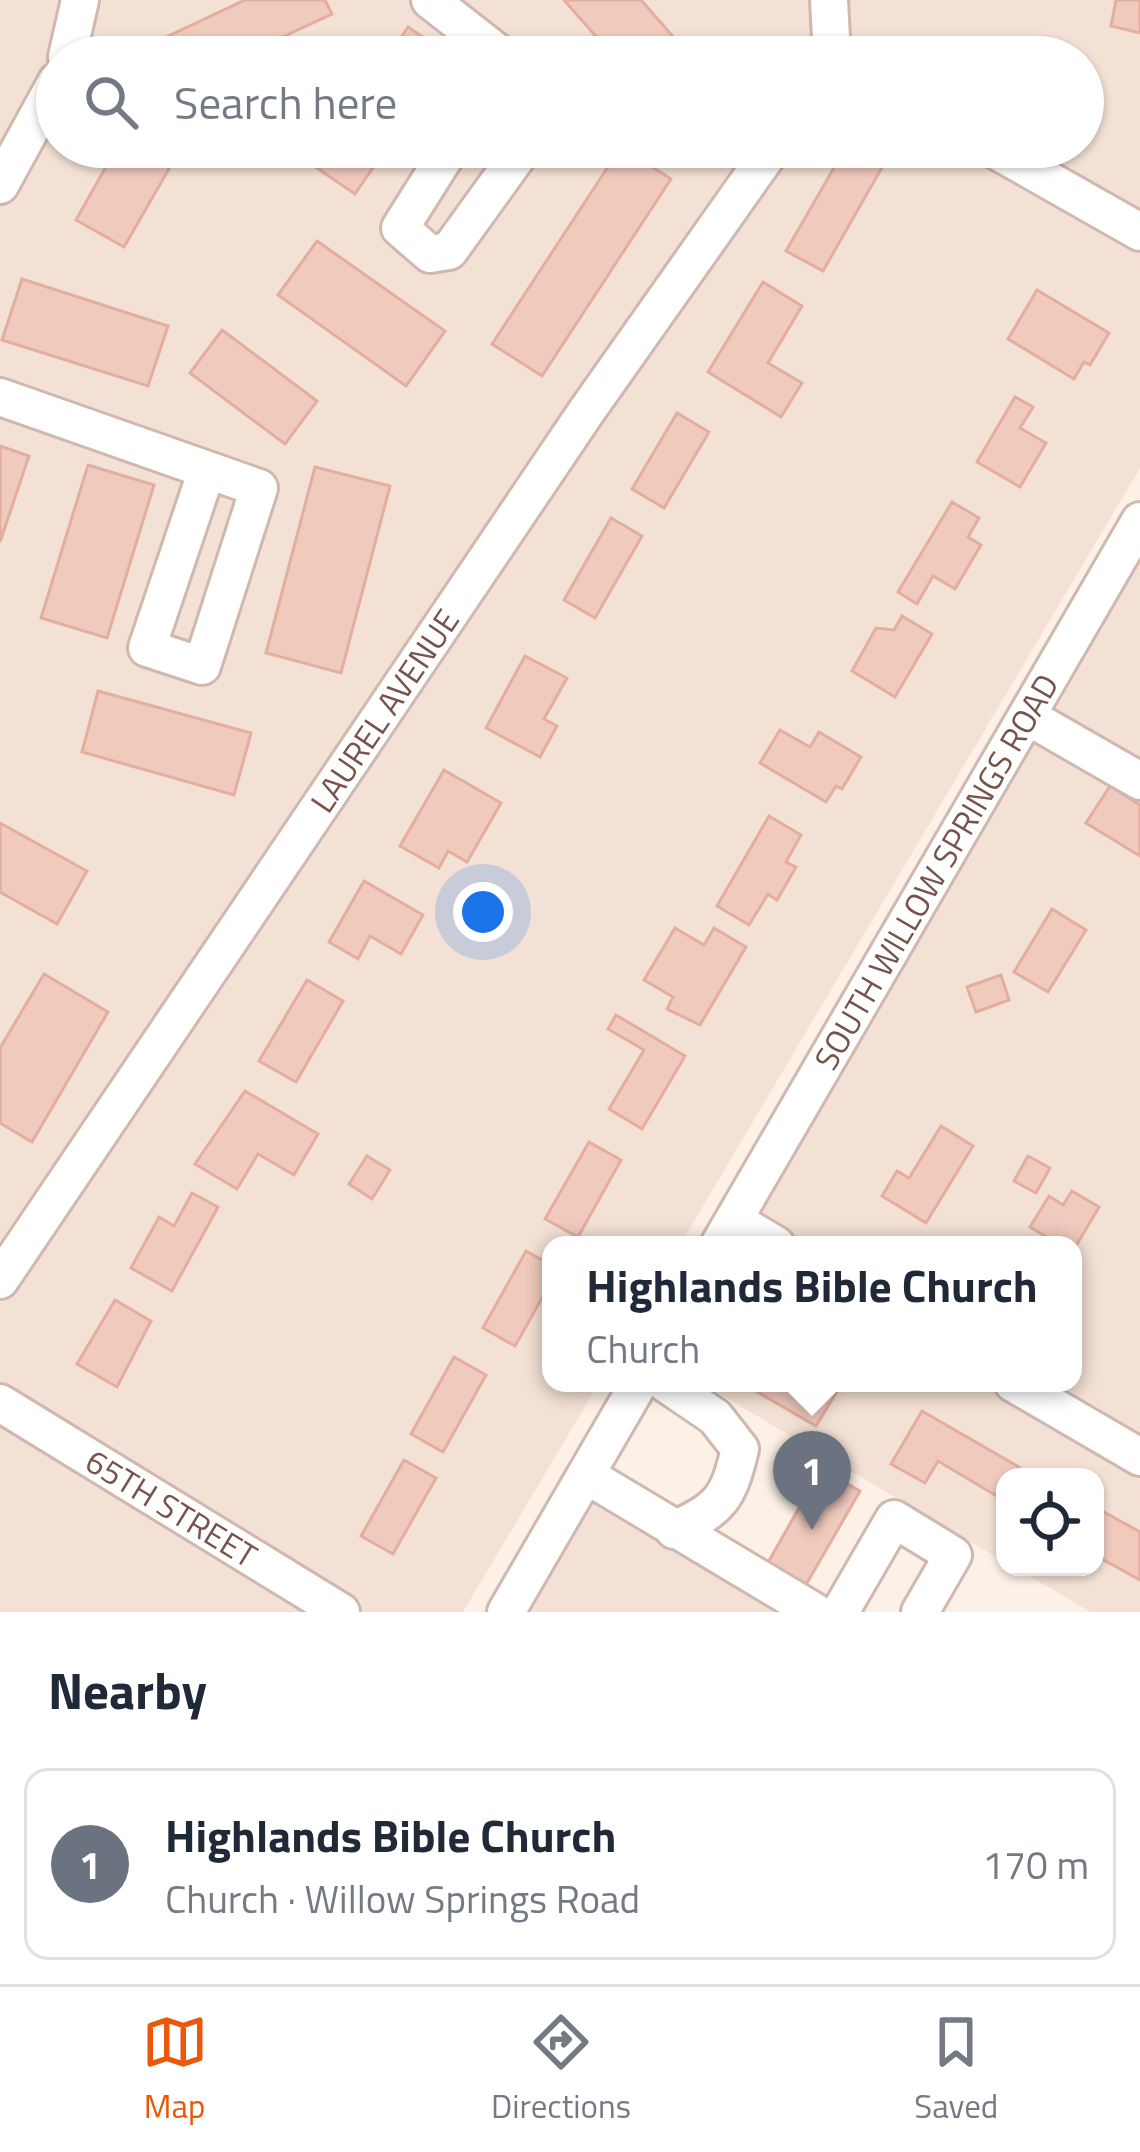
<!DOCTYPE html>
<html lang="en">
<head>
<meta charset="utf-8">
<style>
	:root { --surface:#fff; --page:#f2f2f3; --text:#1f2937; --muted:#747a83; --line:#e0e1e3; --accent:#ea580c }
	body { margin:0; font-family:"Titillium Web",sans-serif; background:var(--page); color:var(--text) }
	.controls { position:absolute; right:36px; bottom:36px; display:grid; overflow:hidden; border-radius:24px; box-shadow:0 3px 9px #0004 }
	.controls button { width:108px; height:108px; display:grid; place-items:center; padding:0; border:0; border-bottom:3px solid var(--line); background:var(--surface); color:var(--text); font:60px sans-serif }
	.you { position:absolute; left:483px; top:912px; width:42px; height:42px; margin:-30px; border:9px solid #fff; border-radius:50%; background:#1a73e8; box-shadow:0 0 0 18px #1a73e833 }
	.badge { display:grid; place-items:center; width:78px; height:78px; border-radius:50%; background:var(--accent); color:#fff; font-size:39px; font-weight:700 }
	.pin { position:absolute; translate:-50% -99px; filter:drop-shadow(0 3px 6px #0008) }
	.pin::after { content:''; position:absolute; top:63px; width:42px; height:36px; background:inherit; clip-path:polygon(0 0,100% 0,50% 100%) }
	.popup { position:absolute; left:542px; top:1236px; width:540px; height:156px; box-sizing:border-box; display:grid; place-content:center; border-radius:24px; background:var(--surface); filter:drop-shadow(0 3px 9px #0005); font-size:39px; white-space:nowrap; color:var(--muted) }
	.popup b { font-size:45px; color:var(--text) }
	.popup::after { content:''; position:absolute; left:50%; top:100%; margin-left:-24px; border:24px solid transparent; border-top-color:var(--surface) }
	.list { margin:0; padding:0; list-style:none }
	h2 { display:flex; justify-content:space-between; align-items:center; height:156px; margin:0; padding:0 48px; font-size:51px }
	h2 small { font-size:39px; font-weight:400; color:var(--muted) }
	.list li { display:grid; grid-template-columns:78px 1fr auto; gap:36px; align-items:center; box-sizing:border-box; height:192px; margin:0 24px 24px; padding:0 24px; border:3px solid var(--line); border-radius:24px }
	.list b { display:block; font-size:45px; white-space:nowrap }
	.list p { margin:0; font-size:39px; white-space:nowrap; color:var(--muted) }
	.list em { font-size:39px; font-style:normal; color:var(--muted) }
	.icon { flex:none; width:66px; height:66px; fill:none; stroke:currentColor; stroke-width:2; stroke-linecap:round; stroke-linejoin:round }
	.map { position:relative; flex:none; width:1140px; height:1612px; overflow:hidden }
	.search { position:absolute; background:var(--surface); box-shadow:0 3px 9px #0004; left:36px; right:36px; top:36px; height:132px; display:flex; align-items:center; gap:30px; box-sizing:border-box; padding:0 42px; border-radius:66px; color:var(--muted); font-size:45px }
	.sheet { height:372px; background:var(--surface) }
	nav { display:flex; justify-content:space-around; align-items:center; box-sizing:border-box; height:168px; border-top:3px solid var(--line); background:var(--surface); font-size:33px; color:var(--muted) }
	nav a { display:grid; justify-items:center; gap:6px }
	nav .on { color:var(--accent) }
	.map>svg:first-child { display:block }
	.residential { fill:#f4e1d5; fill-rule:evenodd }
	.building { fill:#f1cabe; stroke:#e4ae9f; stroke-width:3 }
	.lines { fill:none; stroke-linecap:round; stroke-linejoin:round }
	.minor-casing { stroke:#d0b8af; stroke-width:42 }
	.minor { stroke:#fff; stroke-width:36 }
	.labels { text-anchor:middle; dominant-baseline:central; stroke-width:9; stroke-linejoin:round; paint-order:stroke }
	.street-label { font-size:33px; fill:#76534b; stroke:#fff5ed }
</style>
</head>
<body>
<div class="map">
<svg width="1140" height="1612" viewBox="0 0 1140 1612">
	<rect width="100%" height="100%" fill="#fcf0e7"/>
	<!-- residential -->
	<g class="residential">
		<path d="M0 0H1140V468L680 1245H551V1383H599L463 1612H0ZM57 57H1083V147H57Z"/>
		<path d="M1140 552V1612H1091L1014 1567H1095V1477H1005V1562L701 1383H1073V1245H736Z"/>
		<path d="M589 1498 785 1612H522Z"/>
	</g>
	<!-- building -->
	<g class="building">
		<path d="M245 0H325L332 14 239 57H168L160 40Z"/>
		<path d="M564 0H641L691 57H614Z"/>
		<path d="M1140 0V33L1111 26 1116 0Z"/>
		<path d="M408 27 450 55 448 57H388Z"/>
		<path d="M117 147 181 148 124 247 76 220Z"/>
		<path d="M327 147H387L355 194 314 166Z"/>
		<path d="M621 147 671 179 542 376 492 344Z"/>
		<path d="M846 147H876L889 155 823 271 786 251Z"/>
		<path d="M317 241 445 331 406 386 278 295Z"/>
		<path d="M22 279 168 326 148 386 2 340Z"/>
		<path d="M763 282 802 306 768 363 802 383 781 417 708 372Z"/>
		<path d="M1037 290 1109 333 1090 365 1084 362 1074 379 1008 339Z"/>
		<path d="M222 330 317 401 285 444 190 373Z"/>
		<path d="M1015 397 1033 407 1020 428 1046 443 1020 487 977 462Z"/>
		<path d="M677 413 709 432 664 508 632 489Z"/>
		<path d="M0 446 29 456 0 542Z"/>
		<path d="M88 465 154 485 107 638 41 618Z"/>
		<path d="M315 467 390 486 341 673 266 653Z"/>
		<path d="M952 502 979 518 968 537 981 545 955 589 933 576 917 604 898 592Z"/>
		<path d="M611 518 642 536 595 618 564 600Z"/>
		<path d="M902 616 932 634 895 697 852 671 876 628 894 630Z"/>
		<path d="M525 656 567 678 544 719 557 726 540 757 486 728Z"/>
		<path d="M98 691 251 733 234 795 82 752Z"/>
		<path d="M780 730 810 747 819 732 861 757 842 789 836 786 826 802 760 763Z"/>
		<path d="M444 770 501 803 467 862 448 851 439 868 400 846Z"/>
		<path d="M1110 786 1140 805V856L1086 823Z"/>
		<path d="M769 816 801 835 786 862 796 867 777 900 768 894 749 925 717 906Z"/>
		<path d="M0 823 87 871 57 924 0 892Z"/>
		<path d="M364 881 423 915 401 954 370 936 358 959 329 942Z"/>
		<path d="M1052 909 1086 930 1048 992 1014 972Z"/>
		<path d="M675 928 704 945 714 928 746 947 700 1025 667 1009 673 997 644 980Z"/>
		<path d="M44 974 108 1012 32 1142 0 1123V1048Z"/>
		<path d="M1001 975 1009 1000 976 1012 967 987Z"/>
		<path d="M307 980 343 1001 296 1082 259 1061Z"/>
		<path d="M616 1015 685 1056 642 1129 609 1109 644 1050 608 1029Z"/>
		<path d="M245 1091 318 1134 294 1175 258 1154 237 1189 195 1164Z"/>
		<path d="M941 1126 973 1146 926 1223 882 1196 897 1171 909 1178Z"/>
		<path d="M589 1142 621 1160 578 1237 545 1219Z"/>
		<path d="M367 1156 390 1170 372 1199 349 1184Z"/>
		<path d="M1028 1156 1050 1168 1036 1193 1014 1181Z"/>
		<path d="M1072 1191 1099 1207 1073 1251V1245H1060L1030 1227 1049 1196 1063 1205Z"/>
		<path d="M192 1193 218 1207 172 1291 131 1268 159 1217 174 1226Z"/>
		<path d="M526 1251 551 1265V1282L515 1346 483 1328Z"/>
		<path d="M115 1300 151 1321 117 1387 77 1364Z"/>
		<path d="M454 1357 486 1375 443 1452 411 1434Z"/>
		<path d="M758 1383H842L816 1426 754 1390Z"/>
		<path d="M922 1411 1019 1467 1013 1477H1005L1000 1498 938 1461 925 1483 891 1464Z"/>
		<path d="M404 1460 436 1478 393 1554 361 1536Z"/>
		<path d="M821 1469 860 1491 803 1590 765 1568Z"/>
		<path d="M1095 1507 1140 1532V1580L1095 1555Z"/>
	</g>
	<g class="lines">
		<defs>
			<g id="minor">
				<path d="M430 0 503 57"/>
				<path d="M829 0 832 57"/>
				<path d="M67 57 80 0"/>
				<path d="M451 147 400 228 430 254 449 251 524 147"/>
				<path d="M990 147 1140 232"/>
				<path d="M0 185 57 81"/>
				<path d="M0 397 259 488 202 666 147 648 206 473"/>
				<path d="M1027 716 1140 781"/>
				<path d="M734 1220 776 1245"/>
				<path id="s1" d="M719 1245 1140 521"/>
				<path id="s2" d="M0 1280 586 412 773 147"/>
				<path d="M665 1383 715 1417 740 1449C728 1499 721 1508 674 1530"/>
				<path d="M1013 1383 1140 1457"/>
				<path id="s3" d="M0 1403 341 1612"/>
				<path d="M586 1475 815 1612"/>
				<path d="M506 1612 639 1383"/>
				<path d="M840 1612 894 1519 953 1555 920 1612"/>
			</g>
		</defs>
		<!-- minor casing -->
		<use href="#minor" class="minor-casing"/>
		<!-- minor -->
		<use href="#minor" class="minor"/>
	</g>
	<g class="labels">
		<!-- street labels -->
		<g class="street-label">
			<text stroke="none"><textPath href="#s2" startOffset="687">LAUREL AVENUE</textPath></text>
			<text stroke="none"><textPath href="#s1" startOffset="432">SOUTH WILLOW SPRINGS ROAD</textPath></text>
			<text stroke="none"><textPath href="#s3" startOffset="201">65TH STREET</textPath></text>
		</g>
	</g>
</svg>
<div class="controls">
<button><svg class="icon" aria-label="locate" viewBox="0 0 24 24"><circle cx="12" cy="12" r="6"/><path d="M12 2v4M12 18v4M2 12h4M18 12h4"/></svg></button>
</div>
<div class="you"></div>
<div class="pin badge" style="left:812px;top:1530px;background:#6b7280">1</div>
<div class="popup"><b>Highlands Bible Church</b>Church</div>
<div class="search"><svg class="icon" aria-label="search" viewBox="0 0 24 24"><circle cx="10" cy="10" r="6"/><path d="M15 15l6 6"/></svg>Search here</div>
</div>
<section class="sheet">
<h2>Nearby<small></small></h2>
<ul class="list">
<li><span class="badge" style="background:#6b7280">1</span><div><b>Highlands Bible Church</b><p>Church · Willow Springs Road</p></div><em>170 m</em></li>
</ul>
</section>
<nav>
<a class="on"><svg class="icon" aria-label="map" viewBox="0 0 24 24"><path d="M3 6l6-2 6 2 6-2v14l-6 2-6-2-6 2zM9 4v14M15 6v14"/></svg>Map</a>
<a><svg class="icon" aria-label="directions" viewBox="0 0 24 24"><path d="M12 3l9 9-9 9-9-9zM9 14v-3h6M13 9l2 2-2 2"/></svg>Directions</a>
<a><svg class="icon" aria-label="saved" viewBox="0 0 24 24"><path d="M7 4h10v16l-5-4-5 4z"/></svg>Saved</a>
</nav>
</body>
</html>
